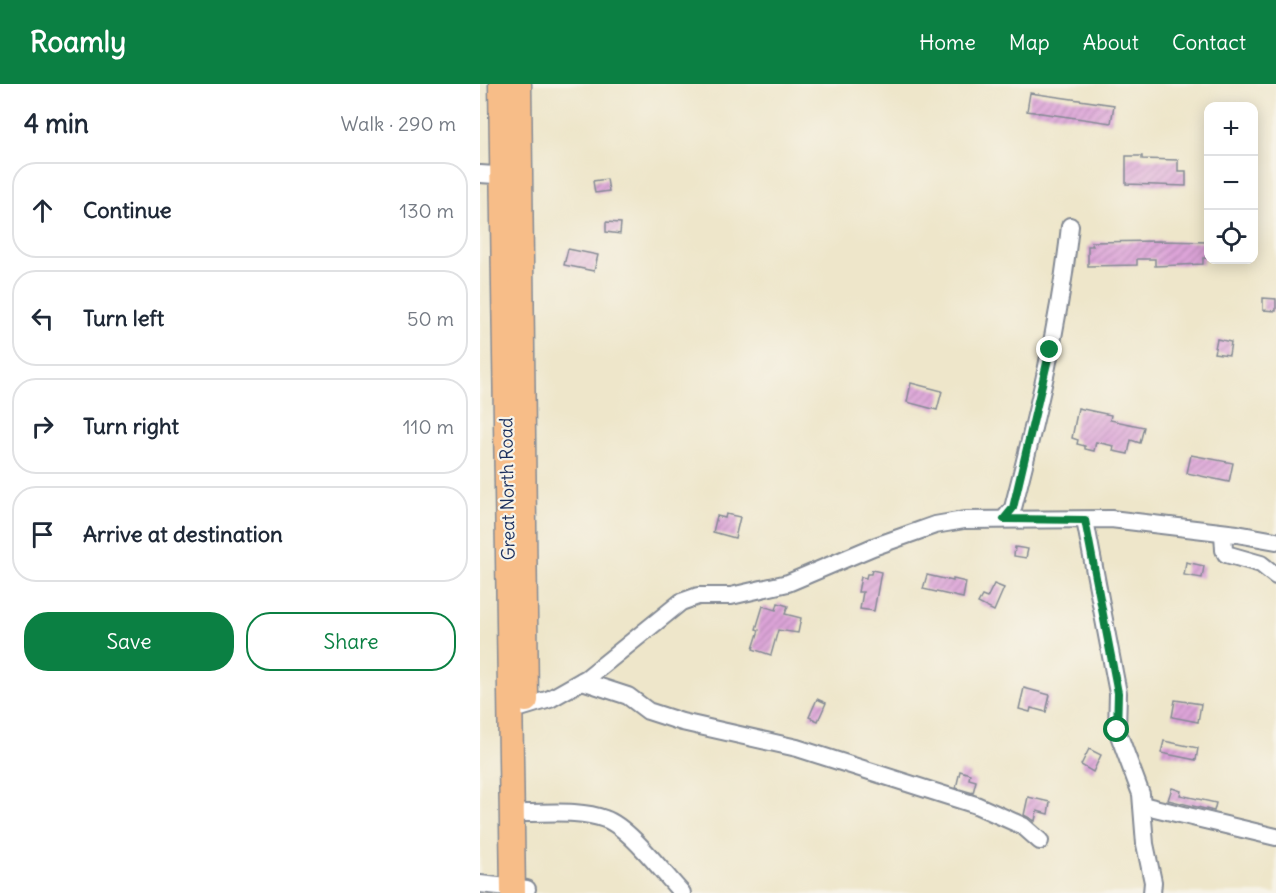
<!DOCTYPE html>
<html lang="en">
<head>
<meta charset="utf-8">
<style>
	:root { --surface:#fff; --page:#f6f6f7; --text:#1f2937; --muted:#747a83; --line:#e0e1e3; --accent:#0b8043 }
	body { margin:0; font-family:Delius,sans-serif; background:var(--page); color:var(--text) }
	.controls { position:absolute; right:18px; top:18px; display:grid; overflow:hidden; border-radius:12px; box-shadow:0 3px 15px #0003 }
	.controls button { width:54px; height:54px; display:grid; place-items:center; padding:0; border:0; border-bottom:2px solid var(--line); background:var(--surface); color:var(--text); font:30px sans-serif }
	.stop { position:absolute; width:18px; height:18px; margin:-14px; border:4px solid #0b8043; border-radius:50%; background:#fff }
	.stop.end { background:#0b8043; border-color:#fff; box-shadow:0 2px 6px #0008 }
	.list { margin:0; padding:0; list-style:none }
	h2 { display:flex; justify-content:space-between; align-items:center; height:78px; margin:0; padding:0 24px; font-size:26px }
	h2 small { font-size:20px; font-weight:400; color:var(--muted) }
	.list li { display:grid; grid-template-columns:39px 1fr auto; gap:18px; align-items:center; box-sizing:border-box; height:96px; margin:0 12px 12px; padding:0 12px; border:2px solid var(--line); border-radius:24px }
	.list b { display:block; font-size:22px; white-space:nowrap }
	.list em { font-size:20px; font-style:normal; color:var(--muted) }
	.actions { display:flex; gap:12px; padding:18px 24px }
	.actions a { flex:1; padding:14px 0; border:2px solid var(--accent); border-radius:24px; text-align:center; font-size:21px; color:var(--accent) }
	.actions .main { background:var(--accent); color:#fff }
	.icon { flex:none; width:33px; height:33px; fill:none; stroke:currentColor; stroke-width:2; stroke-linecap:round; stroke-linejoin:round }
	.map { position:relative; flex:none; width:796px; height:809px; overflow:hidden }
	header { display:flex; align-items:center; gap:36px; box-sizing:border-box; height:84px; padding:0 30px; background:var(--accent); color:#fff }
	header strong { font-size:28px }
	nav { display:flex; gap:33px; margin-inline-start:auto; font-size:21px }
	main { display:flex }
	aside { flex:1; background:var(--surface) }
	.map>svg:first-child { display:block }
	.building { fill:url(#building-hatch) }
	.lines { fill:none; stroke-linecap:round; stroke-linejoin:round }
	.minor-casing { stroke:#848a94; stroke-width:20 }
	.highway-casing { stroke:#848a94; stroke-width:27 }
	.minor { stroke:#fff; stroke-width:16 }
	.highway { stroke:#f7bd88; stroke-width:24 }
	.route { stroke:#0b8043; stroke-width:8 }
	.labels { text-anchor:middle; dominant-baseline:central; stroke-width:4.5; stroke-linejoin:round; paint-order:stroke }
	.street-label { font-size:18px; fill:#1b2f5e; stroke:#f7f3e8 }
</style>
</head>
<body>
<header>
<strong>Roamly</strong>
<nav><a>Home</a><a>Map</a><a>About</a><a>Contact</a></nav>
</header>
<main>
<aside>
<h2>4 min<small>Walk · 290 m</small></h2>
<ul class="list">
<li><svg class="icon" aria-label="ahead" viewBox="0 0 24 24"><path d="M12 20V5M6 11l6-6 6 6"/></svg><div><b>Continue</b></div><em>130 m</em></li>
<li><svg class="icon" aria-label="left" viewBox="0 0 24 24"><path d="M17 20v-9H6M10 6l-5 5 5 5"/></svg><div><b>Turn left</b></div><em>50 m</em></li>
<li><svg class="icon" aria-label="right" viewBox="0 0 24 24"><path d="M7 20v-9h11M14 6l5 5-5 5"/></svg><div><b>Turn right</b></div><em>110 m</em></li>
<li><svg class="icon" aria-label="arrive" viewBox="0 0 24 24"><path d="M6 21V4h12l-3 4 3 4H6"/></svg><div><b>Arrive at destination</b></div></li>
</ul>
<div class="actions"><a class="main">Save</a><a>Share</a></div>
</aside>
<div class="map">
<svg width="796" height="809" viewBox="0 0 796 809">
	<defs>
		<pattern id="building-hatch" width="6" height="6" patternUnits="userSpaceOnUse" patternTransform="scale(1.5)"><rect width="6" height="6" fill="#dda4d8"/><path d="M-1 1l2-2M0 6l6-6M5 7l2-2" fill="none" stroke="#b286b2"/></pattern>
	</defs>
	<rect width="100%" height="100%" fill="#f7f3e8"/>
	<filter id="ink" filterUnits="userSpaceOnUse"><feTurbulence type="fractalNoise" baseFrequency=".0167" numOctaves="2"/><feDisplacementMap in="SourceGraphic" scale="12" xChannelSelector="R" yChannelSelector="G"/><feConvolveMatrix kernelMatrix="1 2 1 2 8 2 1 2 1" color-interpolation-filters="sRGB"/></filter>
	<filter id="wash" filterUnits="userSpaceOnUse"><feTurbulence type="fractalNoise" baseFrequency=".008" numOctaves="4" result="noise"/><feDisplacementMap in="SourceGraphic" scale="24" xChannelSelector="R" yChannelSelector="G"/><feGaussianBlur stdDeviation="1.35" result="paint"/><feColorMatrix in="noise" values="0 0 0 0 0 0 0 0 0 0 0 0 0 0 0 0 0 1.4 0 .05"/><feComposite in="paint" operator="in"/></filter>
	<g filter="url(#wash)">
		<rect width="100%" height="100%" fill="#eee6ca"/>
		<g id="blocks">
			<!-- building -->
			<g class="building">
				<path d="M550 9 634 21 631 39 547 27Z"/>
				<path d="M646 72H662V75L698 76V87H706V102L646 100Z"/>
				<path d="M127 95 129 107 115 109 113 97Z"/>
				<path d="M126 138 141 139 140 150 126 148Z"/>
				<path d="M678 157 729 158V174H723V180L675 182V175H657V181L608 182V162H613L611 158Z"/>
				<path d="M88 165 118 171 114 187 84 181Z"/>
				<path d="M783 214 796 215V227L783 226Z"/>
				<path d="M737 255 751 258 749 271 734 269Z"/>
				<path d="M431 299 462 307 457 326 427 318Z"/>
				<path d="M598 324 631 331 630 336 664 343 660 359 651 356 648 370 633 367 634 362 616 358 614 367 605 365V362L597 360 598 356 592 354Z"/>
				<path d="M711 371 753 379 749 398 707 389Z"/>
				<path d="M246 430 260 433 255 454 233 448 237 432 245 434Z"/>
				<path d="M535 463 548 465 546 474 534 472Z"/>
				<path d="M706 478 724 482 722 494 704 491Z"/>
				<path d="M392 486 401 488 394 527 380 525 383 508H378L381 493 386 494 387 490H391Z"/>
				<path d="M447 491 473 497V495L486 498 483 514 443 505Z"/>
				<path d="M514 500 524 504 514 527 498 519 502 512 507 514Z"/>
				<path d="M298 519 308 522 305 530 321 534 318 549 298 546 291 571 273 565 279 546 276 545 283 522 296 526Z"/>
				<path d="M544 604 570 611 566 628 551 624 550 628 539 625Z"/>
				<path d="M337 615 346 619 338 637 329 633Z"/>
				<path d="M695 616 721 620 718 638 692 633Z"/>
				<path d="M684 657 718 664 716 676 681 669Z"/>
				<path d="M609 665 621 671 613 688 601 681Z"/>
				<path d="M480 687 490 690 489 695 496 697 493 709 476 704Z"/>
				<path d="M692 704 701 707 700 711 736 719 734 727 688 716Z"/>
				<path d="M548 713 570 718 568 730 557 727 555 737 544 731Z"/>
			</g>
		</g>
	</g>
	<g filter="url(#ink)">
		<use href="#blocks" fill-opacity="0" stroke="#848a94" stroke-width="1.5"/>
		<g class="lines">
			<defs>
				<g id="minor">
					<path d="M0 90 30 92"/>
					<path d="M524 435 533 424C557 331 580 237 590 142"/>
					<path d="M605 436 638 609 637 646 661 710 665 760 673 798 672 809"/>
					<path d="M743 449 744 466 746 470 781 480 796 492"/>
					<path d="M102 597 148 612 168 627 202 638 317 664 496 721 543 742 560 757"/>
					<path d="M37 625 70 615 107 594 201 518 218 512H251L308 499 393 463 455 441 484 436 631 435 757 450 796 457"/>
					<path d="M662 721 796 753"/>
					<path d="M46 729C70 729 102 726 125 735 149 743 183 789 202 809"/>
					<path d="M0 800 47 805"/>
				</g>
				<g id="highway">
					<path d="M21 0 33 809"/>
					<path d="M39 0 46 616"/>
				</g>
			</defs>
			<!-- minor casing -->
			<use href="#minor" class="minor-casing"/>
			<!-- highway casing -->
			<use href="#highway" class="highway-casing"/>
			<!-- minor -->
			<use href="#minor" class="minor"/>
			<!-- highway -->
			<use href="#highway" class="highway"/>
		</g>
	</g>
	<g class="lines" filter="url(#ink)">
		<!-- route -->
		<path class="route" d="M570 266 533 424 524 435 605 436 638 609 637 646"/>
	</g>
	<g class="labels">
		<!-- street labels -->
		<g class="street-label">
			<text transform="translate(27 405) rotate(-91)">Great North Road</text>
		</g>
	</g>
</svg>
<div class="controls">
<button>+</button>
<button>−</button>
<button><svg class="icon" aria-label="locate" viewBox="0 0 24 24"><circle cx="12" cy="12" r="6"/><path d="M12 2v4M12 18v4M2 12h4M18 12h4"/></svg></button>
</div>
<div class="stop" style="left:637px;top:646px"></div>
<div class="stop end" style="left:570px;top:266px"></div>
</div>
</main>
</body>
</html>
